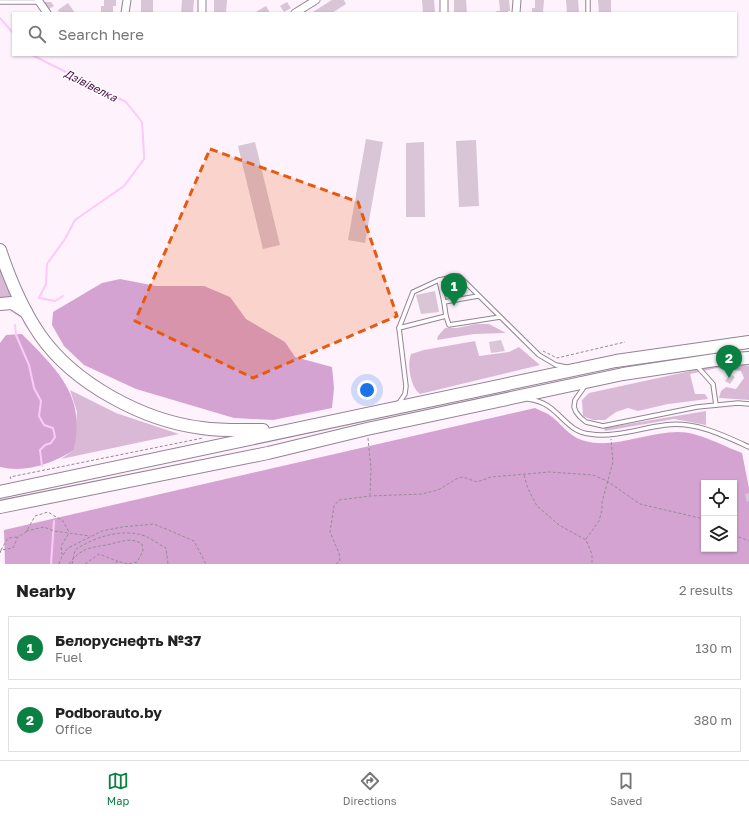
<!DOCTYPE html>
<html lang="en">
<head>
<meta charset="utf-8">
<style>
	:root { --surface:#fff; --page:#f2f2f2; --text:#222; --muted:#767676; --line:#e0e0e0; --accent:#0b8043 }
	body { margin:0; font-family:"Golos Text",sans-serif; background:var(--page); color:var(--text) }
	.controls { position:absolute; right:12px; bottom:12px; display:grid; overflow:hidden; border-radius:0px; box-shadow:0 1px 3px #0004 }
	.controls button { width:36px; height:36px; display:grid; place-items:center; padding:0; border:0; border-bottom:1px solid var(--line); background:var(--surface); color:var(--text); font:20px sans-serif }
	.you { position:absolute; left:367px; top:390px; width:14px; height:14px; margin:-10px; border:3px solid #fff; border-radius:50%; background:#1a73e8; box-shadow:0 0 0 6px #1a73e833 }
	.badge { display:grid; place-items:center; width:26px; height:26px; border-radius:50%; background:var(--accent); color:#fff; font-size:13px; font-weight:700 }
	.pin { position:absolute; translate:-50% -33px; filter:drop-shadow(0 1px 2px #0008) }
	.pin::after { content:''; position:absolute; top:21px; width:14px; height:12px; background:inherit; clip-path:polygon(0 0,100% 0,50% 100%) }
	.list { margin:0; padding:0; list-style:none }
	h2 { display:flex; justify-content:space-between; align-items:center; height:52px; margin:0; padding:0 16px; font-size:17px }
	h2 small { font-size:13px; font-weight:400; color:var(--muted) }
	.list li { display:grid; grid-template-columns:26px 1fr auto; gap:12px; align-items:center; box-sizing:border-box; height:64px; margin:0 8px 8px; padding:0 8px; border:1px solid var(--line); border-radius:0px }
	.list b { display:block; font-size:15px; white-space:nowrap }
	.list p { margin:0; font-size:13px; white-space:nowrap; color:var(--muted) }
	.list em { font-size:13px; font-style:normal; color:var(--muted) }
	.icon { flex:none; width:22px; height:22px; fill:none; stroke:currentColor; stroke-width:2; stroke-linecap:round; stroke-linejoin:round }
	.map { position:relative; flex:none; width:749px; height:564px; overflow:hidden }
	.search { position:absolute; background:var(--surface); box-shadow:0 1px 3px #0004; left:12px; right:12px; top:12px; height:44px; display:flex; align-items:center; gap:10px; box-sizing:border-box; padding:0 14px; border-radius:0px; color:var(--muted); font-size:15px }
	.sheet { height:196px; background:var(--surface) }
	nav { display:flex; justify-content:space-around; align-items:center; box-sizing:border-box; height:56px; border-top:1px solid var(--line); background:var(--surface); font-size:11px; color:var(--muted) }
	nav a { display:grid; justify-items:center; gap:2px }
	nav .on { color:var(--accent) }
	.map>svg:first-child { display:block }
	.green { fill:#dab9d7 }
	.forest { fill:#d5a3d2; fill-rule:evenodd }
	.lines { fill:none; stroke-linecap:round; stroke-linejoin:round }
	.stream { stroke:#fdc9f8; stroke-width:2 }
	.building { fill:#d8c5d6 }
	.service-casing { stroke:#958394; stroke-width:5.5 }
	.minor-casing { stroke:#958394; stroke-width:9 }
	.trunk-casing { stroke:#958394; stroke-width:14 }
	.path { stroke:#958b94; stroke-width:1; stroke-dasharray:3 2; stroke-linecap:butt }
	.service { stroke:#fff; stroke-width:3.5 }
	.minor { stroke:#fff; stroke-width:7 }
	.trunk { stroke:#fff; stroke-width:12 }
	.marked { fill:#e8590c; fill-opacity:0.2; stroke:#e8590c; stroke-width:3; stroke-dasharray:8 5; stroke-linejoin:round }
	.labels { text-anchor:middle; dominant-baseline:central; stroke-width:3; stroke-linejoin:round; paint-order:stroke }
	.water-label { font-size:11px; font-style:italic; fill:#480c47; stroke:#fff }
</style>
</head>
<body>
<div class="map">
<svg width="749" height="564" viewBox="0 0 749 564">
	<rect width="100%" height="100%" fill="#fef2fd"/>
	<!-- green -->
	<g class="green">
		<path d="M0 268 6 284 15 299 0 300Z"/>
		<path d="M476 324H489L506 333 474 334 437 340 438 336 445 328H457Z"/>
		<path d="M475 341 479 356 509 352 519 347 540 365 420 394C410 387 407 364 411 354L424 350Z"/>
		<path d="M738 364 749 366V400L719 398 721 391 726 387 736 389 744 378 741 371 717 368 690 374 695 394H705L708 399 668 404 638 411 628 408 616 412 605 420H593L583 416 582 400 589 393 718 365Z"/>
		<path d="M70 390 116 413 179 434 61 459 74 450 77 412Z"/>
		<path d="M706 411V425L674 419 605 431 604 428Z"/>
	</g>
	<!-- forest -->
	<g class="forest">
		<path d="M120 279 156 286H204L230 297 246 319 285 342 295 357 332 367 334 388 332 408 273 420 234 418 136 389 84 365 64 346 52 325 53 312 102 283Z"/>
		<path d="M22 334C58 371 86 395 74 450 52 464 26 473 0 467V343L6 335Z"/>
		<path d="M535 408C539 410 544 412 548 414 562 423 567 436 585 441 614 449 648 432 678 432 699 432 723 446 742 453L749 488V564H5L4 530ZM704 483H734V549H704Z"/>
	</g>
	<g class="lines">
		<!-- stream -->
		<g class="stream">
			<path d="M0 18 13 33"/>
			<path d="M32 55 126 102 142 122 144 154V159L124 186 75 220 65 239 47 264 46 284 39 298 55 301 63 296"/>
			<path d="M15 325 16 335 29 365 34 388 41 401 39 416 44 425 53 428 55 437 51 443 45 445 40 450 42 466"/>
			<path d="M51 564 54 521"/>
		</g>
	</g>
	<!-- building -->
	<g class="building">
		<path d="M104 0H116V6H113V13H101V6H104Z"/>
		<rect x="141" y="0" width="12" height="13"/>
		<path d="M182 0H194L193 13H181Z"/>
		<path d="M214 0H227L226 13H214Z"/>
		<path d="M332 0H344L346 4 332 13H311Z"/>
		<path d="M422 0H434L435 13H423Z"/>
		<path d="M454 0H466L467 13H454Z"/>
		<path d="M499 0H509L510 11H508V13H497L496 11H500Z"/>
		<path d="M535 0H544L543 13H532V8H535Z"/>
		<path d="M566 0H578L579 13H567Z"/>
		<path d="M598 0H611V13H599Z"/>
		<path d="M44 2H51L54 6 49 9Z"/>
		<path d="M287 2 291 8 284 12 280 6Z"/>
		<path d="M68 3 75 13H60L58 10Z"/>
		<path d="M266 6 270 13H254Z"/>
		<path d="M366 139 383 142 365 243 348 240Z"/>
		<path d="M476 140 479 206 459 207 456 141Z"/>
		<path d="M255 142 280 245 263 249 238 146Z"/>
		<path d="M424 142 425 217H406V143Z"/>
		<path d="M435 291 439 312 421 314 416 295Z"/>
		<path d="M501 340 505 351 491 353 489 342Z"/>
		<path d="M730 374 735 377 730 384 725 381Z"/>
		<path d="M749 493V501L747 502 745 494Z"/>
	</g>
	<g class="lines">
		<defs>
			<g id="service">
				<path d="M588 0V13"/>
				<path d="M0 2H38"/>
				<path d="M439 280 459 276 539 355 556 365 566 367"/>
				<path d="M444 302 446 316"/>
				<path d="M399 328 446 316 449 325 500 317"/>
				<path d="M696 365 713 384 716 405"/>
				<path d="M585 386 575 400 574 407 576 412 580 417 586 422 603 426 697 407 738 403 749 404"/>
				<path d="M528 399C535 400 542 402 548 406 563 416 570 432 590 434 614 438 641 428 665 425 695 421 723 435 749 447"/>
				<path d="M399 403 405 394 406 386 399 328 413 292 439 280 444 302 478 296"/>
			</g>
			<g id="minor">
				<path d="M38 0 47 13"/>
				<path d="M444 0V13"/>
				<path d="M125 13 127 0"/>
				<path d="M202 13V0"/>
				<path d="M295 13 316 0"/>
				<path d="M516 13 517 0"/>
			</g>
			<g id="trunk">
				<path d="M0 250C10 280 22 309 40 335 74 384 144 421 202 428 222 431 243 430 263 430"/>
				<path d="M0 304 12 303 26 312"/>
				<path d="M0 492 616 361 749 342"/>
				<path d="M0 507 268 453 367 429 623 374 715 360 749 358"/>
			</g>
		</defs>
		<!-- service casing -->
		<use href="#service" class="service-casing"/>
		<!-- minor casing -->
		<use href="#minor" class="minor-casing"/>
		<!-- trunk casing -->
		<use href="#trunk" class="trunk-casing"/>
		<!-- path -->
		<g class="path">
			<path d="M543 351 557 358 625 342"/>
			<path d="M368 438 371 469 370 495"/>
			<path d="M524 475 528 489 537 506 559 525 586 540 592 554V564"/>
			<path d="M11 479 10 477 203 438"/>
			<path d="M26 531 44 527 54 531 90 536"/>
			<path d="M734 535 749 541"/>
			<path d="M586 539 599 521 602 510V502L613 462 611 439"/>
			<path d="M1 550 8 538 17 537"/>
			<path d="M0 553 1 550 13 548 18 537 26 532 35 516 48 512 63 521 69 532"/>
			<path d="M62 555 61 546 69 533"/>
			<path d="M59 564 62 556 68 548 102 531 122 527 154 524 194 541 206 564"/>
			<path d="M69 564C81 548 89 548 106 545 118 543 130 536 142 544L143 551 137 562 128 564 117 561 114 564"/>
			<path d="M72 564 75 550C93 538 116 530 138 534 147 535 158 544 166 548L168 564"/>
			<path d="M85 564 99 554 117 561 118 564"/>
			<path d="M336 564 340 561 339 553 330 532 334 506 339 500 370 496 422 494 438 490 458 478 463 477 477 482 491 477 549 472 593 475 607 481 640 504 704 519"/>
		</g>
		<!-- service -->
		<use href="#service" class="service"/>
		<!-- minor -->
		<use href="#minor" class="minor"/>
		<!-- trunk -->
		<use href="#trunk" class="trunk"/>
	</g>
	<!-- marked area -->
	<path class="marked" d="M210 149 358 202 397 316 253 378 135 321Z"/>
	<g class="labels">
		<!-- water labels -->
		<g class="water-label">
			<text transform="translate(91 85) rotate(27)">Дзівівелка</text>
		</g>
	</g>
</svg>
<div class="controls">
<button><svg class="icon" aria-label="locate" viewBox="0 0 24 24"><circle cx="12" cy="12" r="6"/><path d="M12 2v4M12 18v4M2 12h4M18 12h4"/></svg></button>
<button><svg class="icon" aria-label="layers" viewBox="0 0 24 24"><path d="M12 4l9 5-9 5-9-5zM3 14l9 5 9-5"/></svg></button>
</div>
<div class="you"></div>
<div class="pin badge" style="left:454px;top:306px">1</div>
<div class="pin badge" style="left:729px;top:378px">2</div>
<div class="search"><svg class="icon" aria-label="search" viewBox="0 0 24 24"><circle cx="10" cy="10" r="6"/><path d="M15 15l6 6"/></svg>Search here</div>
</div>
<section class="sheet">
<h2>Nearby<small>2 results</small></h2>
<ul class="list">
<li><span class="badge">1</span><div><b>Белоруснефть №37</b><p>Fuel</p></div><em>130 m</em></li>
<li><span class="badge">2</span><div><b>Podborauto.by</b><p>Office</p></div><em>380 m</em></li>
</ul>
</section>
<nav>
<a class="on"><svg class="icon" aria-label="map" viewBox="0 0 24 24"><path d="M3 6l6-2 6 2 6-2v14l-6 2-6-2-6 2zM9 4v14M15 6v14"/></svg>Map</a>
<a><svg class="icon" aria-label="directions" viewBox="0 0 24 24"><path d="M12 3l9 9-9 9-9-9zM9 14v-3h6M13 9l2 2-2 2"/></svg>Directions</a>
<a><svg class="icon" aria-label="saved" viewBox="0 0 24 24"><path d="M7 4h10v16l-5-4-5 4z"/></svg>Saved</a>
</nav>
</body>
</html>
